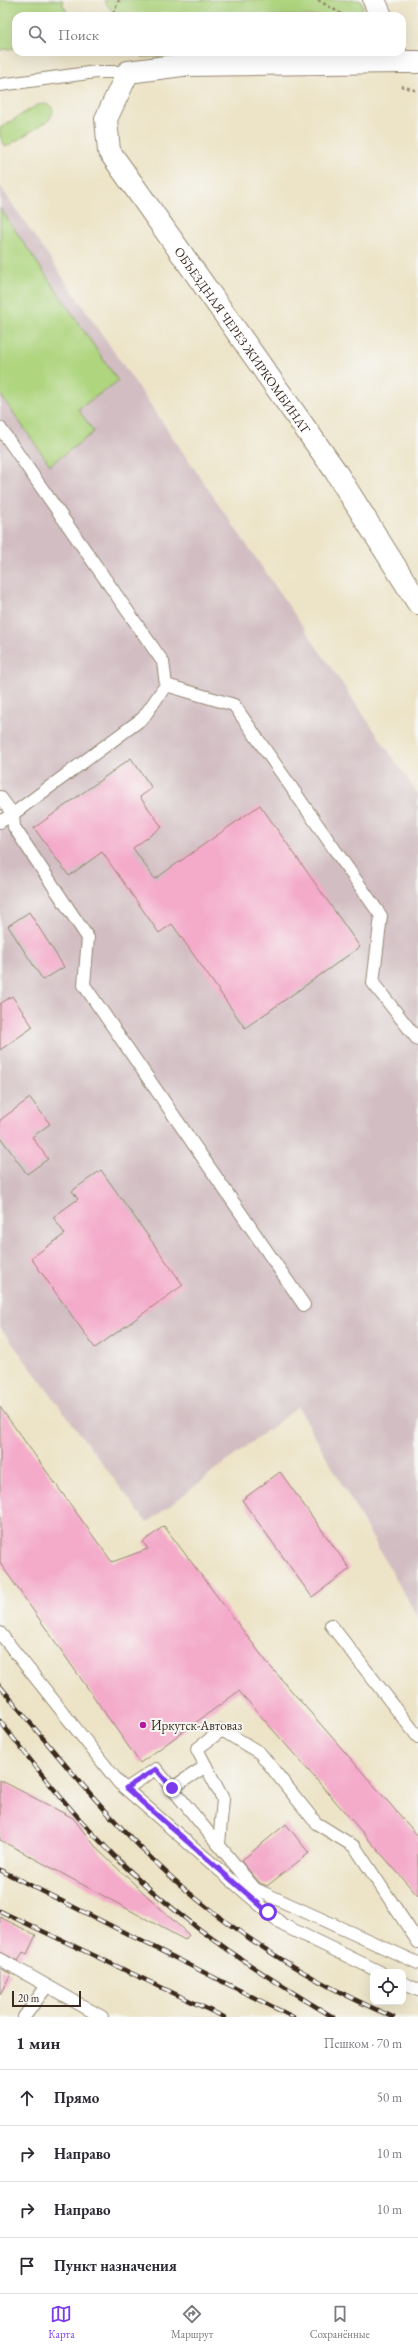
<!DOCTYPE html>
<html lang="ru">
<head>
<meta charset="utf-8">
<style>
	:root { --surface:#fff; --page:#f2f2f3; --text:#2b2b33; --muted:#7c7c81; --line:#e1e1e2; --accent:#7c3aed }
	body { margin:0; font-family:"EB Garamond",serif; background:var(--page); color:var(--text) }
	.controls { position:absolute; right:12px; bottom:12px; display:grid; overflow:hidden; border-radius:8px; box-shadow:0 4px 16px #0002 }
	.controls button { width:36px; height:36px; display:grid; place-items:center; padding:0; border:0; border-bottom:1px solid var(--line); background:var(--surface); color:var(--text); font:20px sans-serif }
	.scale { position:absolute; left:12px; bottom:10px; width:69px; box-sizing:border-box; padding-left:4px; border:2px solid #3b2a1e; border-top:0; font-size:11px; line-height:14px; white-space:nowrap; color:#3b2a1e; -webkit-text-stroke:3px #f6f6f2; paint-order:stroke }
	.stop { position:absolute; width:12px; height:12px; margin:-9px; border:3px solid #7c3aed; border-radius:50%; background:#fff }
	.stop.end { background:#7c3aed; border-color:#fff; box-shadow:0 1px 4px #0008 }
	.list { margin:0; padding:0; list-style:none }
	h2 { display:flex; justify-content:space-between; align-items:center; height:52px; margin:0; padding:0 16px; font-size:17px }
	h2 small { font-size:13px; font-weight:400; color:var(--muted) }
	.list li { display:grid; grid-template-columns:26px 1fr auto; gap:12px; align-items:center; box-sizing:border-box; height:56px; padding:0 16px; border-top:1px solid var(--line) }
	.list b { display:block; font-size:15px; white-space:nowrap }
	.list em { font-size:13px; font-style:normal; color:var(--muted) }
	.icon { flex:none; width:22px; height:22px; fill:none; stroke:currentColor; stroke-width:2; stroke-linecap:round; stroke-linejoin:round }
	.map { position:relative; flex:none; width:418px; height:2017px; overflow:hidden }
	.search { position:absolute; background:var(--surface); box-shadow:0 4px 16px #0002; left:12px; right:12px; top:12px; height:44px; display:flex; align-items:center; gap:10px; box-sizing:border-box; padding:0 14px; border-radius:12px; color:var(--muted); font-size:15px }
	.sheet { height:276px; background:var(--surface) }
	nav { display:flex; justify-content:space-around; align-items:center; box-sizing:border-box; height:56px; border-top:1px solid var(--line); background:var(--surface); font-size:11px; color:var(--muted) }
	nav a { display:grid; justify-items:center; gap:2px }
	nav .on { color:var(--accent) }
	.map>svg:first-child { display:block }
	.industrial { fill:#d2bec2 }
	.green { fill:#afd57f; stroke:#75804e }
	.building { fill:#f4abca }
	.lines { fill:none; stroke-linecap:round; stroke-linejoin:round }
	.service-casing { stroke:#948773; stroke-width:14 }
	.minor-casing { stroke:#948773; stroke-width:24 }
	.tertiary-casing { stroke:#948773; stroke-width:24 }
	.path { stroke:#948773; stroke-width:2.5; stroke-dasharray:3 3; stroke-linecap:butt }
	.service { stroke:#fff; stroke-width:12 }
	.minor { stroke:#fff; stroke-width:22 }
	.tertiary { stroke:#fff; stroke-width:22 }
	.rail-casing { stroke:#3b2a1e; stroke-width:4.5 }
	.rail { stroke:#f6f6f2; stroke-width:3; stroke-dasharray:9; stroke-linecap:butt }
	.route { stroke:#7c3aed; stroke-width:5 }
	.poi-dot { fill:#b5179e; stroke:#f6f6f2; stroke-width:1.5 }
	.labels { text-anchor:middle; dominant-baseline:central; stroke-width:4; stroke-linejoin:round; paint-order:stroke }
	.street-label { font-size:13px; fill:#3b2a1e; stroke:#f6f6f2 }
	.poi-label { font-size:13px; fill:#3b2a1e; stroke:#f6f6f2; text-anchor:start }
</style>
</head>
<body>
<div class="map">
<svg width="418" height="2017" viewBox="0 0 418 2017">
	<rect width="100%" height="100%" fill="#f6f6f2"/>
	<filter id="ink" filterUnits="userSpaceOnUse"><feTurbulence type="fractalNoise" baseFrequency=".025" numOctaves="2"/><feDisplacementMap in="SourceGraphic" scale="8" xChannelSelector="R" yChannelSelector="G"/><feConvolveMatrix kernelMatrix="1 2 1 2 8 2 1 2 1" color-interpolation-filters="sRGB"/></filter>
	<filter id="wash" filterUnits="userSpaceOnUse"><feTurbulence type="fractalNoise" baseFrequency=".012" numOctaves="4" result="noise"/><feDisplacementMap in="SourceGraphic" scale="16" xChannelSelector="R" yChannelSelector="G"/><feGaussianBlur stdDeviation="0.9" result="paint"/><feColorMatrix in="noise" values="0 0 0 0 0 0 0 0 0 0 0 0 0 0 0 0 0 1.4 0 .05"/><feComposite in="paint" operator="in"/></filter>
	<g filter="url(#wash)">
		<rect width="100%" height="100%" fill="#ede4c8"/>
		<!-- industrial -->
		<path class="industrial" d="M0 186 418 794V1618L298 1407 147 1523 0 1327Z"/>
		<!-- green -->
		<g class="green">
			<path d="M0 0H63V5L70 16H16V48L0 50Z"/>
			<path d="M104 0H360L363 6 360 16H115Z"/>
			<path d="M139 52H349V55L142 57Z"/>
			<path d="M46 104 51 106 53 112 49 120 6 147 0 137V128L37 105Z"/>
			<path d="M0 208 118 381 78 409 94 432 50 465 0 394Z"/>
		</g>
		<g id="blocks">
			<!-- building -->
			<g class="building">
				<path d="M131 758 152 788 140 797 162 827 133 848 155 879 260 805 360 947 245 1028 172 924 159 933 102 852 69 876 34 828Z"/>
				<path d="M29 912 64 967 43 980 8 926Z"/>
				<path d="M12 996 33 1027 0 1050V1004Z"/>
				<path d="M30 1098 50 1124 32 1137 48 1159 27 1174 0 1137V1120Z"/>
				<path d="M101 1170 183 1285 95 1348 31 1258 65 1234 53 1217 78 1199 72 1191Z"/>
				<path d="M0 1407 112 1562 148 1549 143 1542 164 1526 269 1665 418 1836V1896L239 1691 140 1763 0 1563Z"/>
				<path d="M280 1472 350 1569 312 1597 242 1500Z"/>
				<path d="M0 1780 73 1818 99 1851 189 1935 185 1940 0 1840Z"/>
				<path d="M286 1824 309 1853 267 1886 260 1883 241 1861Z"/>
				<path d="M0 1917 36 1935 27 1954 23 1952 18 1961 0 1952Z"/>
				<path d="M0 1968 11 1974 0 1994Z"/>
			</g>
		</g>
	</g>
	<g filter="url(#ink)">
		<use href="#blocks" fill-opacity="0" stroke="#948773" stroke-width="1"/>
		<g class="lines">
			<defs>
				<g id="service">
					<path d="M0 85 96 72H128"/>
					<path d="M0 428 163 662 166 685 143 718 13 814 14 827 88 938 84 985 304 1305"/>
					<path d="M166 685 234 705 381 916 373 983 418 1040"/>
					<path d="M0 797 13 814 0 822"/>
					<path d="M331 1625 418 1737"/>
					<path d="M0 1633 119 1783 283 1925 380 1972"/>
					<path d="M172 1788 206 1766"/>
					<path d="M126 1789 156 1769 255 1889 418 1963"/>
					<path d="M219 1844 223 1799 197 1749 222 1730 260 1753 316 1823 355 1847 418 1942"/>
					<path d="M0 1959 102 2017"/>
					<path d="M403 1983 418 1990"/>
					<path d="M24 2017 47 1986"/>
				</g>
				<g id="minor">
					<path id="s1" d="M399 62 182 65 128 72 106 119 109 151 334 469 418 603"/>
				</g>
				<g id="tertiary">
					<path d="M374 0 381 16"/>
					<path d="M395 52 399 62H418"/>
				</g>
			</defs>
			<!-- service casing -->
			<use href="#service" class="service-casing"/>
			<!-- minor casing -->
			<use href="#minor" class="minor-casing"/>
			<!-- tertiary casing -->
			<use href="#tertiary" class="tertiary-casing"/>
			<!-- path -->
			<g class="path">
				<path d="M318 0 345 16"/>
				<path d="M113 13 119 0"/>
				<path d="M401 86 418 91"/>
			</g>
			<!-- service -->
			<use href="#service" class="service"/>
			<!-- minor -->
			<use href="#minor" class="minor"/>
			<!-- tertiary -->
			<use href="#tertiary" class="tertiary"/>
			<defs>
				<g id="rail">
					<path d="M0 1686C46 1742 92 1799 143 1850 214 1922 301 1977 393 2017"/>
					<path d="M0 1721C40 1773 81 1825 129 1870 190 1928 261 1974 333 2017"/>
					<path d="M0 1870 293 2017"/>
					<path d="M0 1911 224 2017"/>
				</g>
			</defs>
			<!-- rail casing -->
			<use href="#rail" class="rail-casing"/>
			<!-- rail -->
			<use href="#rail" class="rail"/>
		</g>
	</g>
	<g class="lines" filter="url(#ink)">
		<!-- route -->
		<path class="route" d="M172 1788 156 1769 126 1788 268 1912"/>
	</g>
	<!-- markers -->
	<circle class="poi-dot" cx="143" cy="1725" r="4"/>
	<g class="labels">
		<!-- street labels -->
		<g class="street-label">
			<text stroke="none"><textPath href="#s1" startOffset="587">ОБЪЕЗДНАЯ ЧЕРЕЗ ЖИРКОМБИНАТ</textPath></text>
		</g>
		<!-- poi labels -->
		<g class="poi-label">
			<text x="151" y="1725">Иркутск-Автоваз</text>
		</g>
	</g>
</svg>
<div class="controls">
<button><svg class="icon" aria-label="locate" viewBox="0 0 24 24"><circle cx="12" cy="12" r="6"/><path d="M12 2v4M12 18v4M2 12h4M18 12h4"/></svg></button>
</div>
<div class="scale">20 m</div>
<div class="stop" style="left:268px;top:1912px"></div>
<div class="stop end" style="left:172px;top:1788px"></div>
<div class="search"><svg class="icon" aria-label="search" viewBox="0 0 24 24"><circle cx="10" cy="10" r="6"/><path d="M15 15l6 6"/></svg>Поиск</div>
</div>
<section class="sheet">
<h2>1 мин<small>Пешком · 70 m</small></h2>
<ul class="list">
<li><svg class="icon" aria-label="ahead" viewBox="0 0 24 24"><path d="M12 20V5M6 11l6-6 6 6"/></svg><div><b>Прямо</b></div><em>50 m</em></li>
<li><svg class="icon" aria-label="right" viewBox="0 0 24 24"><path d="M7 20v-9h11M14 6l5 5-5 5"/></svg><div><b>Направо</b></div><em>10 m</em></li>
<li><svg class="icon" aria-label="right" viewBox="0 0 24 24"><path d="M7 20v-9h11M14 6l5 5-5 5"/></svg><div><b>Направо</b></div><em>10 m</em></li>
<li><svg class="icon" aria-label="arrive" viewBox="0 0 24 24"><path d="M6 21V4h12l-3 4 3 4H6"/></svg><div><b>Пункт назначения</b></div></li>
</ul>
</section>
<nav>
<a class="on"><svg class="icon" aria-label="map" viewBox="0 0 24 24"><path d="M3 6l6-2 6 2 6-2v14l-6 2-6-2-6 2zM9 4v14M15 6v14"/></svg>Карта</a>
<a><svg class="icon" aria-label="directions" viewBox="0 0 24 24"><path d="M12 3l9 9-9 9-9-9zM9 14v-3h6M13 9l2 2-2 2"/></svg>Маршрут</a>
<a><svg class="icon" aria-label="saved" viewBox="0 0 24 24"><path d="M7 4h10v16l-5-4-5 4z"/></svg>Сохранённые</a>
</nav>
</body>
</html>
